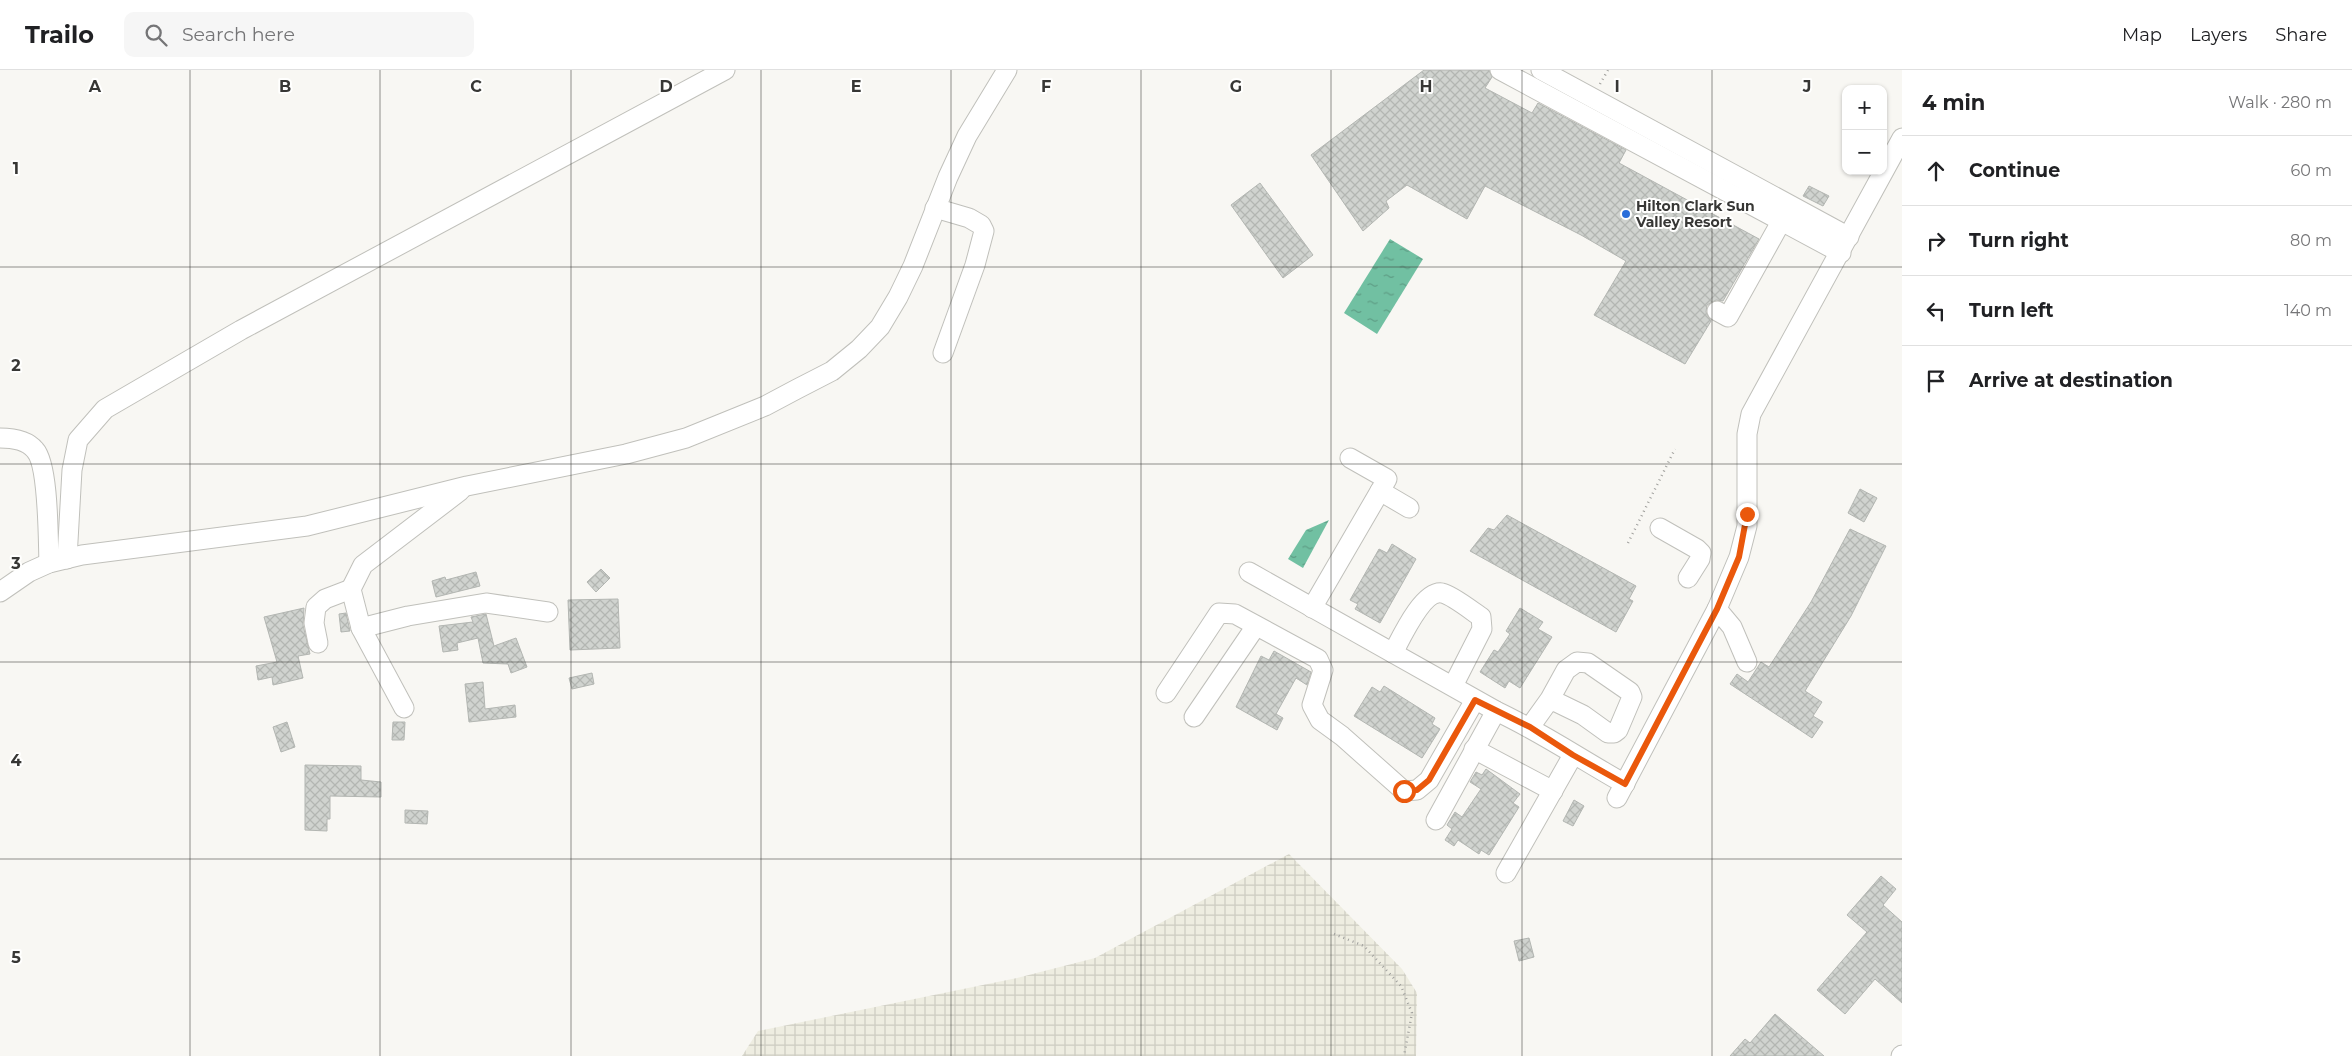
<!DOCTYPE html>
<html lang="en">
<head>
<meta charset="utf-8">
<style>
	:root { --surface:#fff; --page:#f6f6f6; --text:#202124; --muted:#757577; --line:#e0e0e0 }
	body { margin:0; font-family:Montserrat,sans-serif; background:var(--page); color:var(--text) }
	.controls { position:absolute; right:15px; top:15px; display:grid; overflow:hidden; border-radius:10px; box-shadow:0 1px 4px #0004 }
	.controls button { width:45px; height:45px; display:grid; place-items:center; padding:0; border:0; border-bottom:1px solid var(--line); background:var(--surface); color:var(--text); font:25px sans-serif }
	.stop { position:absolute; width:15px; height:15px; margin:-11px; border:4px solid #ea580c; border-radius:50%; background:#fff }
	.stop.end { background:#ea580c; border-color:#fff; box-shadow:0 1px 5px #0008 }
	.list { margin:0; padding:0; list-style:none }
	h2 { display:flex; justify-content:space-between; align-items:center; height:65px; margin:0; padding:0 20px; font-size:21px }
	h2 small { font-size:16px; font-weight:400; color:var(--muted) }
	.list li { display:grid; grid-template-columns:32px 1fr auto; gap:15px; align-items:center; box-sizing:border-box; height:70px; padding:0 20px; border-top:1px solid var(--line) }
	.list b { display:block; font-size:19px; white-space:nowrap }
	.list em { font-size:16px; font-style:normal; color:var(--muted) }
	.icon { flex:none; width:28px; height:28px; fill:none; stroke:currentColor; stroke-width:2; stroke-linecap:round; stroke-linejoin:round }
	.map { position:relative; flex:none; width:1902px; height:986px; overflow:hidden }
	header { display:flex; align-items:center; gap:30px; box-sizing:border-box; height:70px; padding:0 25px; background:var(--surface); border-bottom:1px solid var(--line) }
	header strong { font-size:24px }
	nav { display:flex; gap:28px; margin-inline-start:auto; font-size:18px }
	.search { width:350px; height:45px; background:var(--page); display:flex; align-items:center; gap:12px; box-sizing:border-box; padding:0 18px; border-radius:10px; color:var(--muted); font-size:19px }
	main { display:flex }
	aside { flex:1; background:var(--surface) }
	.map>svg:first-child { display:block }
	.industrial { fill:url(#industrial-grid) }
	.water { fill:url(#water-ripples) }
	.building { fill:url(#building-cross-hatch); stroke:#b3b6b2 }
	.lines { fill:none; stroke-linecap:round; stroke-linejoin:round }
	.minor-casing { stroke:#c0c0bb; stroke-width:21 }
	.path { stroke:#a0a09d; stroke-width:2.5; stroke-dasharray:1 4; stroke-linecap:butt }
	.minor { stroke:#fff; stroke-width:19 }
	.route { stroke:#ea580c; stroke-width:6 }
	.grid { fill:none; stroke:#373735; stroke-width:1; stroke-opacity:0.55 }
	.poi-dot { fill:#296dd9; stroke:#fffffe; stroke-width:2 }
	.labels { text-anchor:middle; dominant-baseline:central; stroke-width:4; stroke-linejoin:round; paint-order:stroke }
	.poi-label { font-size:14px; font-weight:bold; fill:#373735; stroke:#fffffe; text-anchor:start }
	.grid-label { font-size:16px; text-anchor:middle; font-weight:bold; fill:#373735; stroke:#fffffe; stroke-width:4; stroke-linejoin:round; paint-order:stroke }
</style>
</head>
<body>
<header>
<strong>Trailo</strong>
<div class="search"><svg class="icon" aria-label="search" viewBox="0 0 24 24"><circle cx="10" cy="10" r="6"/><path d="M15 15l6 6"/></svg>Search here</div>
<nav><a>Map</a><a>Layers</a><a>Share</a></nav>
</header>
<main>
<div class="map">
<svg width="1902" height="986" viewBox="0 0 1902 986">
	<defs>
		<pattern id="industrial-grid" width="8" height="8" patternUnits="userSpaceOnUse" patternTransform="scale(1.25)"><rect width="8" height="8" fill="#eeede1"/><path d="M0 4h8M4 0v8" fill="none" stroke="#cdccc2"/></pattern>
		<pattern id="water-ripples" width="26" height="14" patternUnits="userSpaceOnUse" patternTransform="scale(1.25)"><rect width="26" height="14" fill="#71c0a2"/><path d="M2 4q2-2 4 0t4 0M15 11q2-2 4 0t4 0" fill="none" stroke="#5e9d85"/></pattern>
		<pattern id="building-cross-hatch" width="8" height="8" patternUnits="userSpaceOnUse" patternTransform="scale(1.25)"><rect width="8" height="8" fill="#d0d3cf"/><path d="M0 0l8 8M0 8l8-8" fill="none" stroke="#b3b6b2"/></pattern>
	</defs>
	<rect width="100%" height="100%" fill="#f8f7f3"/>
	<!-- industrial -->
	<path class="industrial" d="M1289 784 1402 899 1417 923 1416 986H742L758 961 1017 908 1095 888Z"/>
	<!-- water -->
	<g class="water">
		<path d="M1390 169 1423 189 1377 264 1344 243Z"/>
		<path d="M1329 450 1303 498 1288 489 1306 460Z"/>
	</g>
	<!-- building -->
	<g class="building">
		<path d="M1424 0H1489L1492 7 1485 18 1532 43 1538 33 1626 80 1619 93 1759 169 1723 231 1716 230 1707 235 1706 242 1711 251 1685 294 1594 245 1626 191 1581 165 1485 116 1467 149 1407 115 1386 131 1389 138 1363 161 1311 85Z"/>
		<path d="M1260 113 1313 185 1283 208 1231 135Z"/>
		<path d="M1809 116 1829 126 1823 136 1803 126Z"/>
		<path d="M1860 419 1877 428 1864 452 1848 443Z"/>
		<path d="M1507 445 1636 516 1629 529 1633 531 1616 562 1470 481 1488 458 1494 460Z"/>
		<path d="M1850 459 1886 476 1851 546 1805 621 1822 632 1813 646 1823 652 1812 668 1730 614 1737 604 1748 612 1761 592 1769 597 1811 532Z"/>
		<path d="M1392 474 1416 489 1380 553 1355 539 1358 534 1350 530 1379 479 1387 483Z"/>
		<path d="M601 499 610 508 596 522 587 512Z"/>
		<path d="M476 502 480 516 436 527 432 511 445 507 446 510Z"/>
		<path d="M618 529 620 578 570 580 568 530Z"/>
		<path d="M304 538 303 555 310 584 298 586 303 608 273 615 272 607 258 610 256 596 277 592 264 547Z"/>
		<path d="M1520 538 1543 552 1538 559 1552 567 1520 618 1509 611 1505 618 1480 602 1494 580 1498 582 1510 564 1506 561Z"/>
		<path d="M346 543 350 561 341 562 339 544Z"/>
		<path d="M486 544 494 576 516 568 527 597 511 603 508 594 483 593 478 568 457 573 458 580 443 582 439 556 473 552 471 547Z"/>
		<path d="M1274 581 1311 602 1307 615 1296 608 1276 644 1283 648 1277 660 1236 637 1261 586 1269 590Z"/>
		<path d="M592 603 594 614 572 619 569 608Z"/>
		<path d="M483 612 485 639 515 635 516 647 469 652 465 614Z"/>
		<path d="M1384 616 1435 648 1432 654 1440 659 1422 688 1354 646 1372 617 1380 622Z"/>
		<path d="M287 652 295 677 281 682 273 657Z"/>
		<path d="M393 652H405L404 670H392Z"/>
		<path d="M305 695 361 696V710L381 712V727L330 726V749H327V761L305 760Z"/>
		<path d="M1486 699 1520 724 1513 733 1519 737 1489 785 1481 780 1479 784 1458 770 1454 776 1445 770 1452 759 1447 755 1455 742 1462 747 1481 719 1470 712 1476 702 1482 705Z"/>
		<path d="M1574 730 1584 736 1573 756 1563 751Z"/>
		<path d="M405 740 428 741 427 754 405 753Z"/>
		<path d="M1881 806 1896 819 1883 835 1902 852V933L1875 909 1845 944 1817 920 1867 862 1847 845Z"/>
		<path d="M1529 868 1534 887 1519 891 1514 871Z"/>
		<path d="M1775 944 1824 986H1730L1745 969 1750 973Z"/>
	</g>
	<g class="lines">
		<defs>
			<g id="minor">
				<path d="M1500 0 1841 183"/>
				<path d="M1541 0 1849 167"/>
				<path d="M935 138 969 148 981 155 984 161 975 195 943 283"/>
				<path d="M1717 241 1728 247 1787 141"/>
				<path d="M0 368C12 368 27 370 35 380 49 395 48 470 49 493"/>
				<path d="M1380 421 1409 438"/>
				<path d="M1660 458 1697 479 1701 483 1700 489 1688 508"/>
				<path d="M67 489 72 400 78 370 105 339 241 260 725 0"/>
				<path d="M1249 502 1496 641C1541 662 1582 690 1625 714"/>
				<path d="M0 522 29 502 49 493 82 485 307 456 467 416 626 384 686 368 765 336 797 319 832 301 859 279 880 257 898 227 913 196 948 107 967 66 1007 0"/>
				<path d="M1312 538 1387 409 1350 388"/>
				<path d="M1717 539 1732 557 1747 592"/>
				<path d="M361 558 408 546 486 533 548 542"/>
				<path d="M318 573 314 553 316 537 325 529 351 519"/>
				<path d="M1393 583C1401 568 1423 520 1442 523 1452 525 1472 541 1481 547L1482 559 1453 616"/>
				<path d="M1166 623 1219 543 1235 544 1318 589 1323 600 1312 635 1320 650 1342 666 1404 721 1417 720 1429 710 1475 630"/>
				<path d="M404 638 361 558 351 519 363 495 460 421"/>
				<path d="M1194 647 1256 556"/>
				<path d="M1530 657 1550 629 1566 600 1577 592 1588 593 1630 622 1632 627 1618 660 1614 663H1608L1583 645 1550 629"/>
				<path d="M1474 679 1553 721"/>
				<path d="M1617 728 1717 539 1739 487 1747 456V364L1751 344 1902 68"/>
				<path d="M1436 750 1496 641"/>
				<path d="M1506 803 1573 685"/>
				<path d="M1901 986 1902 985"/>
			</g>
		</defs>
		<!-- minor casing -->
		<use href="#minor" class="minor-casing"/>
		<!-- path -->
		<g class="path">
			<path d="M1600 14 1608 0"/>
			<path d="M1628 473 1675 379"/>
			<path d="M1334 864 1364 876 1401 916 1412 943 1404 986"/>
		</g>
		<!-- minor -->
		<use href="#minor" class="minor"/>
	</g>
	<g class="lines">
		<!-- route -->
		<path class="route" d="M1404 721 1417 720 1429 710 1475 630 1530 657 1573 685 1625 714 1717 539 1739 487 1747 444"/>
	</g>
	<!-- grid -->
	<path class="grid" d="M190 0V986M380 0V986M571 0V986M761 0V986M951 0V986M1141 0V986M1331 0V986M1522 0V986M1712 0V986M0 197H1902M0 394H1902M0 592H1902M0 789H1902"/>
	<!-- markers -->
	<circle class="poi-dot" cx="1626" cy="144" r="5"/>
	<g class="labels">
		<!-- poi labels -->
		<g class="poi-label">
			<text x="1636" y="136">Hilton Clark Sun<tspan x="1636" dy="16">Valley Resort</tspan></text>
		</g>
	</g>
	<g class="grid-label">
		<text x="95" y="22">A</text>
		<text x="285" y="22">B</text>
		<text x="476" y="22">C</text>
		<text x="666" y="22">D</text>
		<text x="856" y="22">E</text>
		<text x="1046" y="22">F</text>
		<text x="1236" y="22">G</text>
		<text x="1426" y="22">H</text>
		<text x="1617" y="22">I</text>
		<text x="1807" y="22">J</text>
		<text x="16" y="104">1</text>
		<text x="16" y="301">2</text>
		<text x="16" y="499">3</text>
		<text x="16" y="696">4</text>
		<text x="16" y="893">5</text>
	</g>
</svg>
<div class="controls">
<button>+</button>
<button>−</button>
</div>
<div class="stop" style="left:1404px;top:721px"></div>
<div class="stop end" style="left:1747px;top:444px"></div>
</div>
<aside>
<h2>4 min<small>Walk · 280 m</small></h2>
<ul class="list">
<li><svg class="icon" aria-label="ahead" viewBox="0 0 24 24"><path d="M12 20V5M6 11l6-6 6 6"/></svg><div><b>Continue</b></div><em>60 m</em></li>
<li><svg class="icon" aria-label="right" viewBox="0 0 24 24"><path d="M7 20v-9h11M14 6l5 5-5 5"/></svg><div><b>Turn right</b></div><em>80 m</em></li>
<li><svg class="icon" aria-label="left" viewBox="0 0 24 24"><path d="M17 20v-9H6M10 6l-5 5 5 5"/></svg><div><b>Turn left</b></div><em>140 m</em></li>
<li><svg class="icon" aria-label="arrive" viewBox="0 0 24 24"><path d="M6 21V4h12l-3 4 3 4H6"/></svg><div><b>Arrive at destination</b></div></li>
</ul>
</aside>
</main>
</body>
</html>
